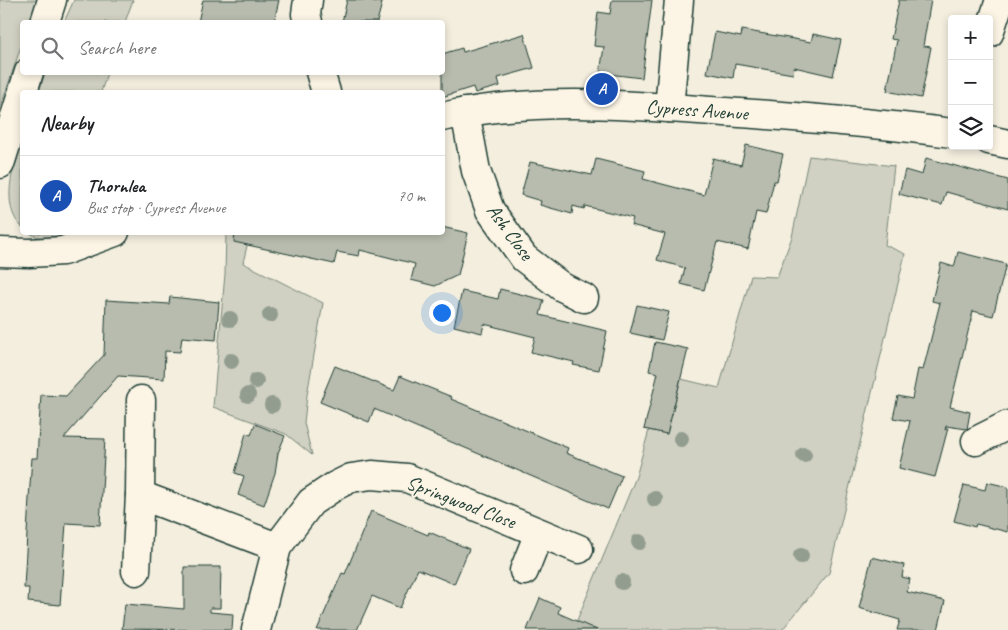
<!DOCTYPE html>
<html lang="en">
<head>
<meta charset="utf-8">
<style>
	:root { --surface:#fff; --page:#f2f2f2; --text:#202124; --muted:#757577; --line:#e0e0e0; --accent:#d1495b }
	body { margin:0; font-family:Caveat,sans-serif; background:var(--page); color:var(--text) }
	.controls { position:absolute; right:15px; top:15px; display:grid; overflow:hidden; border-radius:5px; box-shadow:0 2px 8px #0003 }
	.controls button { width:45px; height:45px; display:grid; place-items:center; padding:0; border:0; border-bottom:1px solid var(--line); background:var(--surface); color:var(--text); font:25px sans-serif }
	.you { position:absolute; left:441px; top:312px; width:18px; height:18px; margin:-12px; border:4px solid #fff; border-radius:50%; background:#1a73e8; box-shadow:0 0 0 8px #1a73e833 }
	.badge { display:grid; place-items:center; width:32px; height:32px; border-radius:50%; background:var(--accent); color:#fff; font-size:16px; font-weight:700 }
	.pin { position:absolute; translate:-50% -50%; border:2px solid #fff; box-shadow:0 1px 5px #0006 }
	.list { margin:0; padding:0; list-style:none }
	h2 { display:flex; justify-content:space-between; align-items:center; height:65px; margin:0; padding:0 20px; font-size:21px }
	h2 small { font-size:16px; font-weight:400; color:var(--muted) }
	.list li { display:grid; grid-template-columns:32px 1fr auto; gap:15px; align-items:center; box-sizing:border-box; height:80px; padding:0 20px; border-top:1px solid var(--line) }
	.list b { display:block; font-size:19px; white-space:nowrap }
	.list p { margin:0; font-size:16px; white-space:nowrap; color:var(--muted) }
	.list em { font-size:16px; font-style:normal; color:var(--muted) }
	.icon { flex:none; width:28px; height:28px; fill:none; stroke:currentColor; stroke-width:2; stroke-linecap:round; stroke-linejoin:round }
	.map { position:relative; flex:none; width:1008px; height:630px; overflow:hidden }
	.search { position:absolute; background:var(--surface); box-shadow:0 2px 8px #0003; left:20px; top:20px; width:425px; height:55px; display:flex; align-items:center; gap:12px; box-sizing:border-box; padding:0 18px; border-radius:5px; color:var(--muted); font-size:19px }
	.panel { position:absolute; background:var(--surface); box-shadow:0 2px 8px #0003; left:20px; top:90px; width:425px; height:145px; border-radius:5px }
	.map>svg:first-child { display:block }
	.green { fill:#d0d1c2; stroke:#78877b }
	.building { fill:#b8bcae; stroke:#1f3d34 }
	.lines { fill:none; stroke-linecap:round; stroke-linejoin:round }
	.minor-casing { stroke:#1f3d34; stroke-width:31 }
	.minor { stroke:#fcf5e5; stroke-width:28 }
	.tree { fill:#929d90 }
	.labels { text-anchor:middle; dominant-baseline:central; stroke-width:4; stroke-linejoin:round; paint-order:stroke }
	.street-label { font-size:20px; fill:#1f3d34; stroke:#fcf5e5 }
</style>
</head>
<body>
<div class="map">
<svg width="1008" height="630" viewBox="0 0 1008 630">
	<rect width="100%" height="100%" fill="#f3eede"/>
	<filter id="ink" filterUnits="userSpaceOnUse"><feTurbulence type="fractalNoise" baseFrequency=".02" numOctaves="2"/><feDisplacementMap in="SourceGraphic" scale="10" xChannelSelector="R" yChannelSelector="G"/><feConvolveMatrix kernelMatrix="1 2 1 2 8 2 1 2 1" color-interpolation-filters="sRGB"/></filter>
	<g filter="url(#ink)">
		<!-- green -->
		<g class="green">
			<path d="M0 0H37L30 22H22V43L0 109Z"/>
			<path d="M74 0H133L125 22H64Z"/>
			<path d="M45 73V72L107 73 101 92H39Z"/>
			<path d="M22 140V227C0 207 13 165 22 140Z"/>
			<path d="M809 156 894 166 885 245 905 254 829 573 782 630H573L636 477 649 430 667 434 681 379 719 388 751 276 777 277 792 237Z"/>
			<path d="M30 233H68C55 237 41 241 30 233Z"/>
			<path d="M226 233H250L243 263 323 303 307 395 304 423 312 455 286 434 213 407 225 274Z"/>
		</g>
		<!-- building -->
		<g class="building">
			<path d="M203 0H279L274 22H198Z"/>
			<path d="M347 0H369L382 3 377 22H342Z"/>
			<path d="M612 0H652L642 78 600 73 604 47 594 46 598 12 610 14Z"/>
			<path d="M899 0H931L923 46 931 47 921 98 887 91 897 40 891 39Z"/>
			<path d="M742 30 811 42 813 34 841 40 833 76 794 67 793 74 735 64 733 78 707 73 715 32 741 37Z"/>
			<path d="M524 34 534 68 498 78 500 86 475 93 473 87 442 97V54L462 48 463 52Z"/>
			<path d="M746 145 783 154 777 181H774L766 214 756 212 748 249 717 242 704 290 681 284 685 268 657 260 665 234 631 225 633 218 585 206 584 209 573 206 572 214 540 205 541 201 521 195 530 162 592 175 596 159 645 171 643 179 704 195 713 158 741 165Z"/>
			<path d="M926 158 1008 180V209L946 192 942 205 899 194 905 170 922 175Z"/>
			<path d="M442 227 468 233 458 275 435 286 411 280 415 264 360 250 359 256 337 252 334 264 234 242 235 232H442Z"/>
			<path d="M958 252 1006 264 993 316 973 311 950 407 970 412 967 429 946 426 945 430 948 428 935 477 899 468 910 421 893 418 898 396 912 399 918 369 923 370 940 303 932 301 941 263 954 267Z"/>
			<path d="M500 289 544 300 540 315 607 331 599 370 573 365 574 362 531 352 535 337 484 324 482 333 454 326 462 291 498 299Z"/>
			<path d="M170 297 219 302 216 340 182 337 180 352 165 351 164 379 118 376 64 438 105 439 100 525 66 523 60 605 28 602 29 588H24L29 498 32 458H37L41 395 66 396 104 355 106 300 169 304Z"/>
			<path d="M637 305 669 312 662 340 630 333Z"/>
			<path d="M655 342 688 349 667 434 644 429 658 373 649 371Z"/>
			<path d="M335 366 394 390 400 376 452 397 451 399 568 448 566 453 622 476 608 509 374 409 369 422 320 402Z"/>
			<path d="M255 424 285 436 278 453 275 473 264 505 238 495 244 476 235 473 246 433 251 435Z"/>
			<path d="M987 482 1008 487V532L976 524 975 527 954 521 964 485 985 490Z"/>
			<path d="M371 511 428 535 429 532 469 549 454 584 418 569 400 608 372 596 357 630H317L342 573 345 574Z"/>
			<path d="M872 557 904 565 902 577 910 579 907 592 945 601 938 630H897L900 620 859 608Z"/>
			<path d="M184 567H221L220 608H210V612L233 614 232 630 122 629 125 604 184 609Z"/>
			<path d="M540 598 560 607 558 613 597 630H527Z"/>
		</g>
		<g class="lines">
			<defs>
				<g id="minor">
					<path d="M308 0 306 14 308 22"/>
					<path d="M45 22 52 0"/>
					<path d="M989 33 1000 0"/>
					<path d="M320 72 326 92"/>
					<path d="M669 108 679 0"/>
					<path d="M465 112 476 171 490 210 524 258 562 287 584 298"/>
					<path d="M442 117C535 96 632 105 725 112 801 117 877 123 952 133"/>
					<path d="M989 140 1008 144"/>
					<path d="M0 164 29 72"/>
					<path d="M0 252 29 253 63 251 115 232"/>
					<path d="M976 441 1008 425"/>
					<path d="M140 495 277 547"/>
					<path d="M136 571 140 495 141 400"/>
					<path d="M524 571 539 533"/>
					<path d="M256 630 277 547 311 502 335 486 351 478 372 475 407 478 579 549"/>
				</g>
			</defs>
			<!-- minor casing -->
			<use href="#minor" class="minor-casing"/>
			<!-- minor -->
			<use href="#minor" class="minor"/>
		</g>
		<!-- trees -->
		<g class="tree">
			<circle cx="270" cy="315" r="8"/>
			<circle cx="230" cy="319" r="8"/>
			<circle cx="231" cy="361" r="8"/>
			<circle cx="256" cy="381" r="8"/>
			<circle cx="248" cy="395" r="8"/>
			<circle cx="272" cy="405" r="8"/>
			<circle cx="681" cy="439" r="8"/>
			<circle cx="804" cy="455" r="8"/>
			<circle cx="655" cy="499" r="8"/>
			<circle cx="639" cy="542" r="8"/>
			<circle cx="801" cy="556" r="8"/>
			<circle cx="622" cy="582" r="8"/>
		</g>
	</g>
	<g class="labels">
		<!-- street labels -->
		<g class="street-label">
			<text transform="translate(697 110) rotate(4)">Cypress Avenue</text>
			<text transform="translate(510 232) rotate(54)">Ash Close</text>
			<text transform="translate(461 502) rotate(21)">Springwood Close</text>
		</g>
	</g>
</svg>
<div class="controls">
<button>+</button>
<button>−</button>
<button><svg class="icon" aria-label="layers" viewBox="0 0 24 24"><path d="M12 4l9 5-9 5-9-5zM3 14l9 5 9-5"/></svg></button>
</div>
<div class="you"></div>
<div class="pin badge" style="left:602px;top:89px;background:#1a4fb4">A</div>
<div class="search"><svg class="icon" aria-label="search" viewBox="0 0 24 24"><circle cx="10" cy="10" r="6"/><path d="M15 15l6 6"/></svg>Search here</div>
<section class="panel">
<h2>Nearby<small></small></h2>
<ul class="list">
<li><span class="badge" style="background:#1a4fb4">A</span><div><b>Thornlea</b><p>Bus stop · Cypress Avenue</p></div><em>70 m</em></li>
</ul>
</section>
</div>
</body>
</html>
